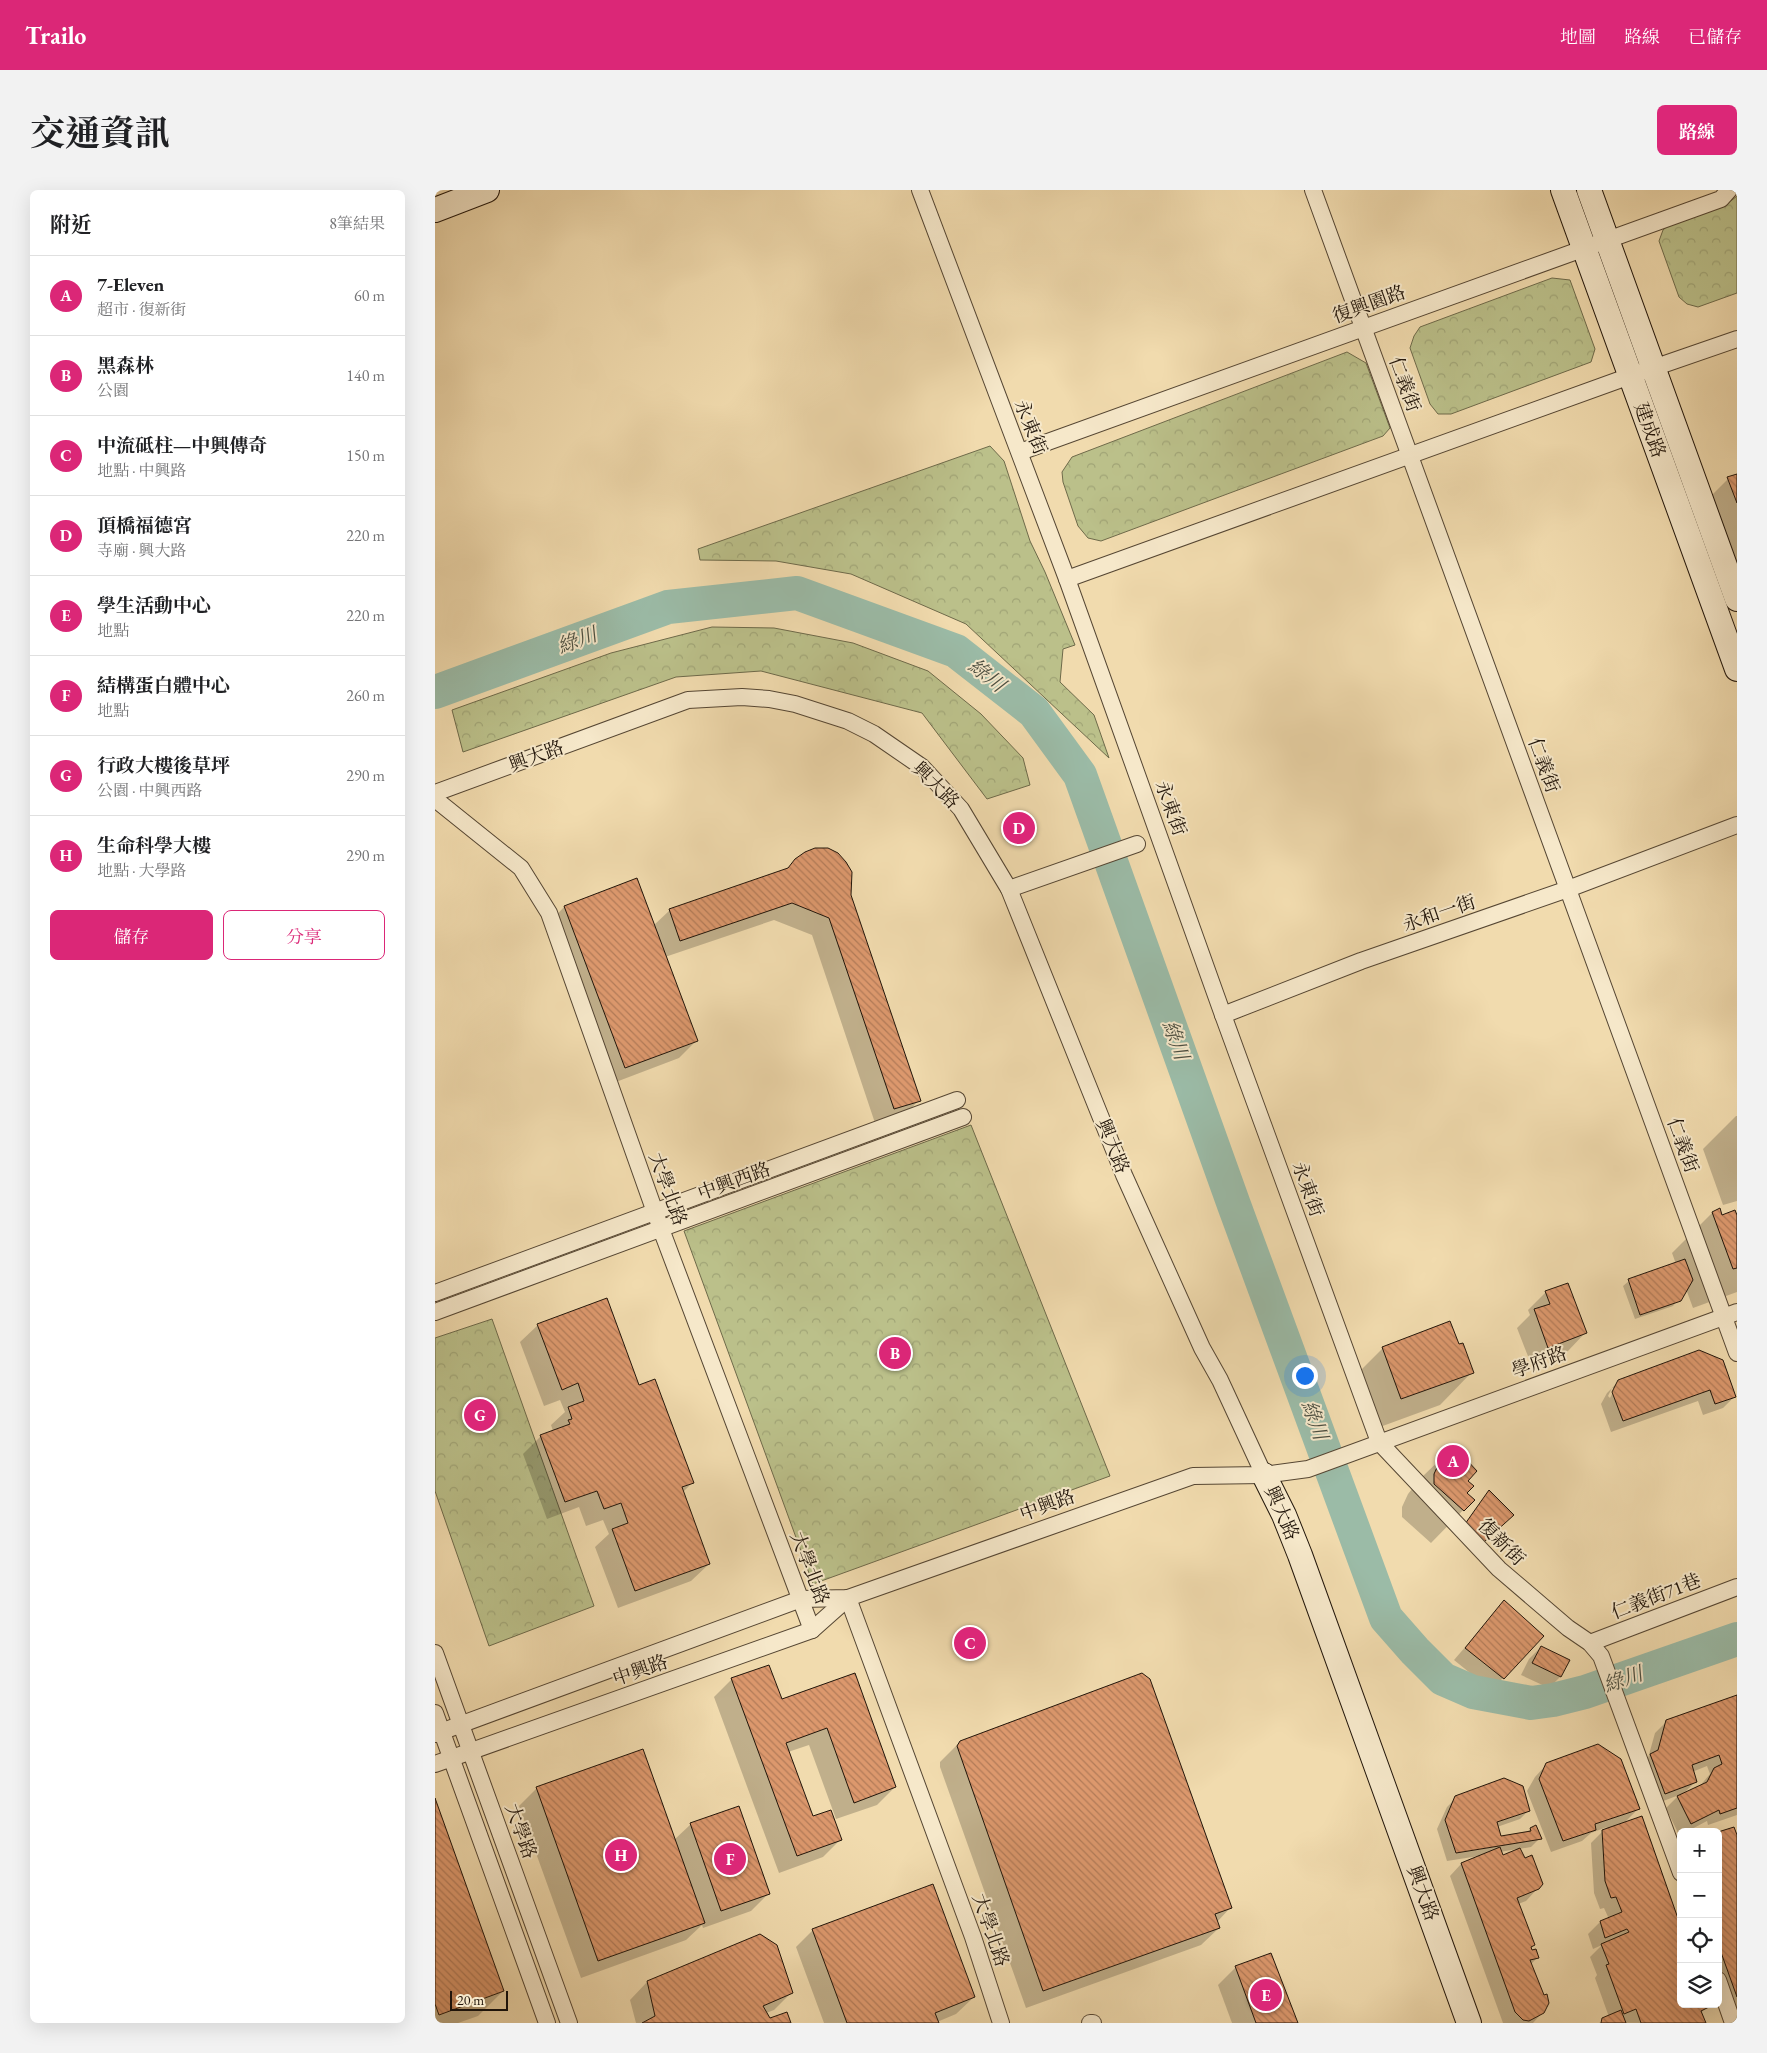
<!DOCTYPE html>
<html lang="zh-TW">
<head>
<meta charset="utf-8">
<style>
	:root { --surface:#fff; --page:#f2f2f2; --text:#202124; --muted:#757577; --line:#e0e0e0; --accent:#db2777 }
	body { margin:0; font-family:"EB Garamond","Noto Serif TC",serif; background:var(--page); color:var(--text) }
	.controls { position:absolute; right:15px; bottom:15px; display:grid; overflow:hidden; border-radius:8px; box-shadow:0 5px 20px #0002 }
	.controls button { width:45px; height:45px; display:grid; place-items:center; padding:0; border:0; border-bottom:1px solid var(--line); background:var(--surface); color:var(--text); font:25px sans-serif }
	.scale { position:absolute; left:15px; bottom:12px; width:58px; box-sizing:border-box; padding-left:5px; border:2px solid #21150a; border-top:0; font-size:14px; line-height:18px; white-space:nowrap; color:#21150a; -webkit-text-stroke:4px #f6e8ca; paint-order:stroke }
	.you { position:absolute; left:869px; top:1185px; width:18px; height:18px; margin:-12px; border:4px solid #fff; border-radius:50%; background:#1a73e8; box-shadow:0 0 0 8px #1a73e833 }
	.badge { display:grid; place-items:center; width:32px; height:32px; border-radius:50%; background:var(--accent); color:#fff; font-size:16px; font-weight:700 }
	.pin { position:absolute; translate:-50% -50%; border:2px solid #fff; box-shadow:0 1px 5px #0006 }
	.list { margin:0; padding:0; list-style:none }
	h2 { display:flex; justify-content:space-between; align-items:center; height:65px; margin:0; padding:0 20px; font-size:21px }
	h2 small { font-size:16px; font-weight:400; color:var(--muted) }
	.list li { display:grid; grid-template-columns:32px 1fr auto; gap:15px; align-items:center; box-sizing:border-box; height:80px; padding:0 20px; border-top:1px solid var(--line) }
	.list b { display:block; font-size:19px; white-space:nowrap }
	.list p { margin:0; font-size:16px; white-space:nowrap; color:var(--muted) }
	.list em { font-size:16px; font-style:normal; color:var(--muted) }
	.actions { display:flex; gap:10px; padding:15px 20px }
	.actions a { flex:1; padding:11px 0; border:1px solid var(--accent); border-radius:8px; text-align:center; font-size:18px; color:var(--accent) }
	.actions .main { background:var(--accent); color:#fff }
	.icon { flex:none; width:28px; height:28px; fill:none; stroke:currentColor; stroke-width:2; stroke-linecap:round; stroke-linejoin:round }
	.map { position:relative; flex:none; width:1302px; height:1833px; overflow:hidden; border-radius:8px }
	header { display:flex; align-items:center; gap:30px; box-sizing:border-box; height:70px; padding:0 25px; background:var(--accent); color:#fff }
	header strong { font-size:24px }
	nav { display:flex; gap:28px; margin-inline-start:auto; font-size:18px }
	.intro { display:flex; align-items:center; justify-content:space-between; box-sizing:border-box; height:120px; padding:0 30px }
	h1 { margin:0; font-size:35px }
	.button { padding:12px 22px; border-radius:8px; background:var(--accent); color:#fff; font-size:18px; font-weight:700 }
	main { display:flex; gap:30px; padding:0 30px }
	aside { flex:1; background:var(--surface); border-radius:8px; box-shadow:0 5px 20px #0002 }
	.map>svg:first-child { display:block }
	.forest { fill:url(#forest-crowns); stroke:#6e6a4a }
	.shadow { fill:#0003; fill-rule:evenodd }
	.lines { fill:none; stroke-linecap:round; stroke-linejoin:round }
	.river { stroke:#9bbba7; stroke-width:34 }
	.building { fill:url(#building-back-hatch); stroke:#21150a }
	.street-casing { stroke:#554633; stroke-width:18 }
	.secondary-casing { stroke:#21150a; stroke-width:26 }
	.street { stroke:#f6e8ca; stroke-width:16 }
	.secondary { stroke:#f6e8ca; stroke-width:24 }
	.labels { text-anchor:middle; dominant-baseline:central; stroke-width:4; stroke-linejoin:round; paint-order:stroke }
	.street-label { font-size:19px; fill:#21150a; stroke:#f6e8ca }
	.water-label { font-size:20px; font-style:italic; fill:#4c4f41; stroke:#f6e8ca }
</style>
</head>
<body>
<header>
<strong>Trailo</strong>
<nav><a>地圖</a><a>路線</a><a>已儲存</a></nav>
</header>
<div class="intro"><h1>交通資訊</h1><a class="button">路線</a></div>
<main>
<aside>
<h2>附近<small>8筆結果</small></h2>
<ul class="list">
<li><span class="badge">A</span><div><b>7-Eleven</b><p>超市 · 復新街</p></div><em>60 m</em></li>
<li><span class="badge">B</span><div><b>黑森林</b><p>公園</p></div><em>140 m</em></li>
<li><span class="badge">C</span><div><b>中流砥柱—中興傳奇</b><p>地點 · 中興路</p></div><em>150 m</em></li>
<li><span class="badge">D</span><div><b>頂橋福德宮</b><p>寺廟 · 興大路</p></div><em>220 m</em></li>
<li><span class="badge">E</span><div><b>學生活動中心</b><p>地點</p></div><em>220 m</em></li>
<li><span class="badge">F</span><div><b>結構蛋白體中心</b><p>地點</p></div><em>260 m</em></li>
<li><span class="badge">G</span><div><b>行政大樓後草坪</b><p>公園 · 中興西路</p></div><em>290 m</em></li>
<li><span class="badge">H</span><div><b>生命科學大樓</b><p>地點 · 大學路</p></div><em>290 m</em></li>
</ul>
<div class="actions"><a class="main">儲存</a><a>分享</a></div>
</aside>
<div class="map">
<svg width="1302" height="1833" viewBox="0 0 1302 1833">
	<defs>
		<pattern id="forest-crowns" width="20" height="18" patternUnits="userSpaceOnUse" patternTransform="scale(1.25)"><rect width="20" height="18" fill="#bbc08a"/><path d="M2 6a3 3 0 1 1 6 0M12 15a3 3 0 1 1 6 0" fill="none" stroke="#a0a476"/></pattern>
		<pattern id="building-back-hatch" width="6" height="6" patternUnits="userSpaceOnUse" patternTransform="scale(1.25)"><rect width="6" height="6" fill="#dc986d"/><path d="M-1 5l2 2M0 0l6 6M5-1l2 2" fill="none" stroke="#b27b58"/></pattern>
	</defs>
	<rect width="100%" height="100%" fill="#f1dbae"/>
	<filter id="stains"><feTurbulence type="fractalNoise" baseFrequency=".004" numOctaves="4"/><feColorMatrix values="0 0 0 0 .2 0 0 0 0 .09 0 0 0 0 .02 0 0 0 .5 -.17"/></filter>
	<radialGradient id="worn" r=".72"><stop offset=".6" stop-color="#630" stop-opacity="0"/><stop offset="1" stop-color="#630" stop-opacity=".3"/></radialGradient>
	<!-- forest -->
	<g class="forest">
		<path d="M1302 6V103L1263 117 1252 114 1244 107 1224 51 1228 40 1237 32 1297 10Z"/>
		<path d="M1117 88 1135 90 1160 159 1156 172 1016 224H1003L995 214 975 158 979 146 985 137Z"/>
		<path d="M912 162 931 173 955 238 948 246 666 351 653 348 643 336 628 292 627 282 637 267Z"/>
		<path d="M555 256 569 271 595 351 610 382 640 455 628 459 625 492 659 525 674 568 531 434 416 384 341 371 265 370 263 359Z"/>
		<path d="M277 437 339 438 418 453 493 481 546 524 588 568 595 595 552 609 487 523 326 481 241 487 28 562 17 520 176 463Z"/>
		<path d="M536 935 675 1286 378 1394 249 1041Z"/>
		<path d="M57 1129 159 1416 54 1456 0 1301V1148Z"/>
	</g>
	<!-- shadow -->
	<g class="shadow">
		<path d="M1302 285V413L1261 321 1293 289Z"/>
		<path d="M361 670 414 705 484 910 467 928 441 936 377 745 339 730 230 767 262 850 244 868 173 895 112 735 129 717 218 736 235 720 351 680Z"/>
		<path d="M1301 926H1302V1011L1288 1015 1268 959Z"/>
		<path d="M1277 1023 1287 1026 1302 1028V1102L1258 1118 1251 1099 1238 1116 1200 1129 1188 1096 1194 1091 1241 1074 1237 1063Z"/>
		<path d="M1111 1102 1150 1143 1133 1161 1096 1174 1082 1138 1095 1125 1093 1120Z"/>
		<path d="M103 1135 203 1197 257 1293 248 1302 274 1374 256 1391 183 1418 160 1357 174 1344 168 1330 151 1336 144 1317 112 1329 88 1264 106 1246 118 1241 116 1235 130 1222 125 1210 109 1216 85 1152Z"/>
		<path d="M1023 1156 1037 1182 1005 1215 934 1241 916 1190 948 1158Z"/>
		<path d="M1264 1162 1300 1206 1288 1218 1268 1225 1263 1211 1176 1242 1166 1214 1172 1203 1184 1191ZM1177 1198H1180L1175 1208 1173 1206Z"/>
		<path d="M1018 1257 1031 1303 1038 1310 996 1353 967 1327V1317L973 1304 985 1289Z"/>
		<path d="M1069 1412 1068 1488 1056 1500 1019 1470Z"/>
		<path d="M1106 1457 1125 1487 1114 1498 1086 1485 1094 1469Z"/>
		<path d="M333 1476 346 1511 419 1484 460 1597 442 1615 401 1629 374 1555 353 1562 378 1628 406 1649 388 1667 344 1683 279 1507 296 1490Z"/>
		<path d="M1302 1506V1625L1273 1635 1272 1631 1251 1642H1246L1244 1645 1231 1618 1244 1605 1218 1615 1204 1577 1213 1568 1220 1543 1232 1531ZM1272 1576 1275 1584 1264 1597 1248 1604 1261 1591 1257 1582Z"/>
		<path d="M523 1554 796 1717 782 1732 784 1738 766 1755 591 1818 505 1577V1572Z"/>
		<path d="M1112 1574 1203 1619 1188 1634 1246 1814 1272 1816 1266 1823 1270 1833H1164L1174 1827 1160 1788 1162 1785 1155 1767 1167 1755 1158 1759 1153 1744 1165 1732 1174 1729 1169 1718 1165 1719 1159 1703 1156 1653 1172 1637 1156 1643 1147 1651 1116 1662 1092 1601 1100 1587Z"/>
		<path d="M102 1598 239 1650 256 1634 333 1704 316 1721 268 1738 267 1735 251 1750 146 1788 84 1616Z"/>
		<path d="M1021 1608 1094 1620 1085 1629 1062 1637 1066 1647 1091 1644 1095 1639 1105 1648 1096 1657 1084 1659 1103 1698 1091 1711 1083 1714 1099 1755 1095 1759 1102 1768 1096 1774 1108 1822 1098 1833H1068L1015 1686 1026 1674 1044 1666 1012 1671 1002 1639 1012 1617ZM1082 1659 1067 1666 1065 1662Z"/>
		<path d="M0 1612 68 1801 43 1826 23 1833H0Z"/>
		<path d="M1302 1642V1833L1283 1799V1643L1300 1644Z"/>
		<path d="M378 1740 539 1807 521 1824 502 1832V1833H389L361 1757Z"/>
		<path d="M325 1745 357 1802 339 1820 331 1823 334 1830 354 1833H201L195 1810 212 1792Z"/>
		<path d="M801 1777 861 1833H797L783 1795Z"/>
	</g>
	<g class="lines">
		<!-- river -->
		<path class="river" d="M0 502 233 417 362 403 521 461 599 522 645 585 799 1015 951 1428 980 1461 1008 1489 1038 1502 1096 1513 1118 1510 1150 1502 1302 1449"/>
	</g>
	<!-- building -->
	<g class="building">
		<path d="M1302 284V313L1292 287Z"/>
		<path d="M380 658H393L403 663 411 672 417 682 416 705 486 911 459 919 394 728 357 713 245 751 234 719 353 678 360 669 370 662Z"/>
		<path d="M202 688 263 851 190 878 129 716Z"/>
		<path d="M1285 1018 1287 1025 1300 1020 1302 1025V1078L1298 1079 1277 1022Z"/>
		<path d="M1250 1069 1258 1090 1246 1111 1205 1125 1193 1089Z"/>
		<path d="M1133 1093 1152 1143 1113 1158 1099 1119 1115 1114 1110 1101Z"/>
		<path d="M172 1108 204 1195 220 1189 259 1293 247 1297 275 1374 200 1401 177 1339 193 1333 186 1313 169 1319 162 1301 130 1312 105 1245 135 1234 133 1230 137 1229 133 1217 149 1211 143 1193 127 1200 102 1134Z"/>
		<path d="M1015 1131 1024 1154 1028 1153 1039 1183 966 1209 947 1157Z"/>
		<path d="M1264 1160 1288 1170 1301 1207 1280 1214 1275 1200 1188 1231 1177 1202 1183 1190Z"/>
		<path d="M1018 1255 1042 1281 1033 1291 1039 1296 1032 1303 1040 1310 1029 1321 999 1294V1284L1005 1271Z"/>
		<path d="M1054 1300 1079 1325 1049 1352 1030 1334Z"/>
		<path d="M1069 1410 1109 1446 1069 1489 1030 1458Z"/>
		<path d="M1106 1456 1135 1470 1126 1487 1097 1473Z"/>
		<path d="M334 1475 347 1509 420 1483 461 1597 419 1613 392 1538 351 1553 378 1626 396 1620 407 1650 362 1666 296 1488Z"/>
		<path d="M707 1483 715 1489 797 1718 780 1724 785 1738 608 1801 522 1556 525 1551Z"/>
		<path d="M1302 1505V1618L1285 1624 1284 1620 1256 1634 1242 1606 1272 1592 1279 1578 1287 1574 1284 1565 1257 1575 1262 1592 1230 1604 1215 1564 1223 1560 1231 1530Z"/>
		<path d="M1163 1554 1186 1569 1205 1619 1160 1634 1161 1640 1128 1651 1104 1589 1111 1573Z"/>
		<path d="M208 1559 270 1733 163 1771 101 1597Z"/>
		<path d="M1069 1588 1088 1596 1095 1621 1062 1632 1066 1646 1096 1641 1095 1638 1101 1635 1107 1649 1021 1663 1010 1630 1020 1606Z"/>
		<path d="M0 1608 69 1801 4 1825 0 1814Z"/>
		<path d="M304 1616 335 1704 286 1721 255 1633Z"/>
		<path d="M1207 1626 1246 1737V1814H1273L1274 1817 1266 1821 1271 1833H1206L1201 1819 1189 1824 1171 1775 1174 1774 1166 1754 1194 1742 1192 1739 1170 1748 1165 1731 1187 1722 1181 1707 1176 1708 1170 1691 1167 1640Z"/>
		<path d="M1299 1637 1302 1645V1807L1283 1754V1642Z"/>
		<path d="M1065 1657 1068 1665 1085 1658 1090 1668 1097 1665 1108 1694 1104 1699 1082 1708 1100 1755 1096 1757 1097 1760 1101 1759 1104 1768 1095 1770 1109 1805 1112 1804 1114 1813 1109 1823 1094 1831 1088 1830 1080 1822 1026 1673Z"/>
		<path d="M498 1694 540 1807 500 1823 504 1833H412L377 1739Z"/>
		<path d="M325 1744 342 1755 358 1803 328 1816 335 1828 352 1822 356 1833H207L220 1826 212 1791Z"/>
		<path d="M836 1763 863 1833H821L800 1776Z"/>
		<path d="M1186 1820 1191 1833H1166L1167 1828Z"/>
	</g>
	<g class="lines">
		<defs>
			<g id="street">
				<path d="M485 0 632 389 788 825 944 1252 1064 1379 1133 1438 1155 1453 1166 1466 1246 1683"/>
				<path d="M878 0 1302 1163"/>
				<path d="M585 262 1286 9 1294 0"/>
				<path d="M632 389 1195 186 1302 149"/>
				<path d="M0 603 253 510 307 507 334 509 360 514 413 531 439 544 487 577 526 619 574 699 689 985 767 1158 785 1190 829 1285"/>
				<path d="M0 609 86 678 114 723 226 1039 377 1440"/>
				<path d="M574 699 702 654"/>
				<path d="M788 825 926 771 1133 699 1302 635"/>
				<path d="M0 1103 522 910"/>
				<path d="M0 1122 528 927"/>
				<path d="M413 1408 538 1747 566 1833"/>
				<path d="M1155 1453 1302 1397"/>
				<path d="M0 1463 134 1833"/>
				<path d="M0 1523 112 1833"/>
				<path d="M0 1544 366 1409 413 1408 758 1286 829 1285 873 1279 1302 1122"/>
				<path d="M0 1574 377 1440 413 1408"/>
				<path d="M1283 1790 1298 1833"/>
				<path d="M655 1833H658"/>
			</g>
			<g id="secondary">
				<path d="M1128 0 1302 479"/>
				<path d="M1154 0 1302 409"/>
				<path d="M0 20 52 0"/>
				<path d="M829 1285 849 1325 865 1365 1034 1833"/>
			</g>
		</defs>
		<!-- street casing -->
		<use href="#street" class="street-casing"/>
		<!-- secondary casing -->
		<use href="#secondary" class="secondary-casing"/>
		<!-- street -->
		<use href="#street" class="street"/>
		<!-- secondary -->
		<use href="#secondary" class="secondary"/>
	</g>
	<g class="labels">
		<!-- street labels -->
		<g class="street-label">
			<text transform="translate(934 114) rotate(-20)">復興園路</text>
			<text transform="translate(970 194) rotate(70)">仁義街</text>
			<text transform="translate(596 237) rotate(68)">永東街</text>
			<text transform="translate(1215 240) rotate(70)">建成路</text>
			<text transform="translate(101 566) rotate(-20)">興大路</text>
			<text transform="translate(1109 575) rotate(70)">仁義街</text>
			<text transform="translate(501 595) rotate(45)">興大路</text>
			<text transform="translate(736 618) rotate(70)">永東街</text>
			<text transform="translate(1004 723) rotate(-19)">永和一街</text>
			<text transform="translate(1248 955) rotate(70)">仁義街</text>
			<text transform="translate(678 956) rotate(68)">興大路</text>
			<text transform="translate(299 991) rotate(-20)">中興西路</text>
			<text transform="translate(233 999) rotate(70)">大學北路</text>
			<text transform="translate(873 999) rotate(70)">永東街</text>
			<text transform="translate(1104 1172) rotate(-20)">學府路</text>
			<text transform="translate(612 1315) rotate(-20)">中興路</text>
			<text transform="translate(847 1323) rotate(66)">興大路</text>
			<text transform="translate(1067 1352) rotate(45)">復新街</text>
			<text transform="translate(375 1378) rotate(69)">大學北路</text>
			<text transform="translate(1221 1406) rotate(-21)">仁義街71巷</text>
			<text transform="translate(205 1480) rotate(-19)">中興路</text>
			<text transform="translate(86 1641) rotate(70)">大學路</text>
			<text transform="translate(988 1703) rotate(70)">興大路</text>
			<text transform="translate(556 1740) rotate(71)">大學北路</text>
		</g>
		<!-- water labels -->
		<g class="water-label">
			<text transform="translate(142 450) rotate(-20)">綠川</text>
			<text transform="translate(552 485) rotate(38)">綠川</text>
			<text transform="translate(741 850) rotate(70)">綠川</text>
			<text transform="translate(880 1230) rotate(70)">綠川</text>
			<text transform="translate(1188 1489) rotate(-19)">綠川</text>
		</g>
	</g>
	<rect width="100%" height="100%" filter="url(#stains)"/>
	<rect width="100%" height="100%" fill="url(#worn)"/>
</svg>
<div class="controls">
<button>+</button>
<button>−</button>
<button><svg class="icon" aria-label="locate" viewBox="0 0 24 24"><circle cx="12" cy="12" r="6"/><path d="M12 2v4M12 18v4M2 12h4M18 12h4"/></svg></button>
<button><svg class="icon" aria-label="layers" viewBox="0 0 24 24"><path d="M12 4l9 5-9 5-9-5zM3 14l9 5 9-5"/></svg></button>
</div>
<div class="scale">20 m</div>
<div class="you"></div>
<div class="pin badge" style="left:1018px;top:1271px">A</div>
<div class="pin badge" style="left:460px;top:1163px">B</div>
<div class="pin badge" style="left:535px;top:1453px">C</div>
<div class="pin badge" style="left:584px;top:638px">D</div>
<div class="pin badge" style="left:831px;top:1805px">E</div>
<div class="pin badge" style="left:295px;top:1669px">F</div>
<div class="pin badge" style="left:45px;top:1225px">G</div>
<div class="pin badge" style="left:186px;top:1665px">H</div>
</div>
</main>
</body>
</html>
